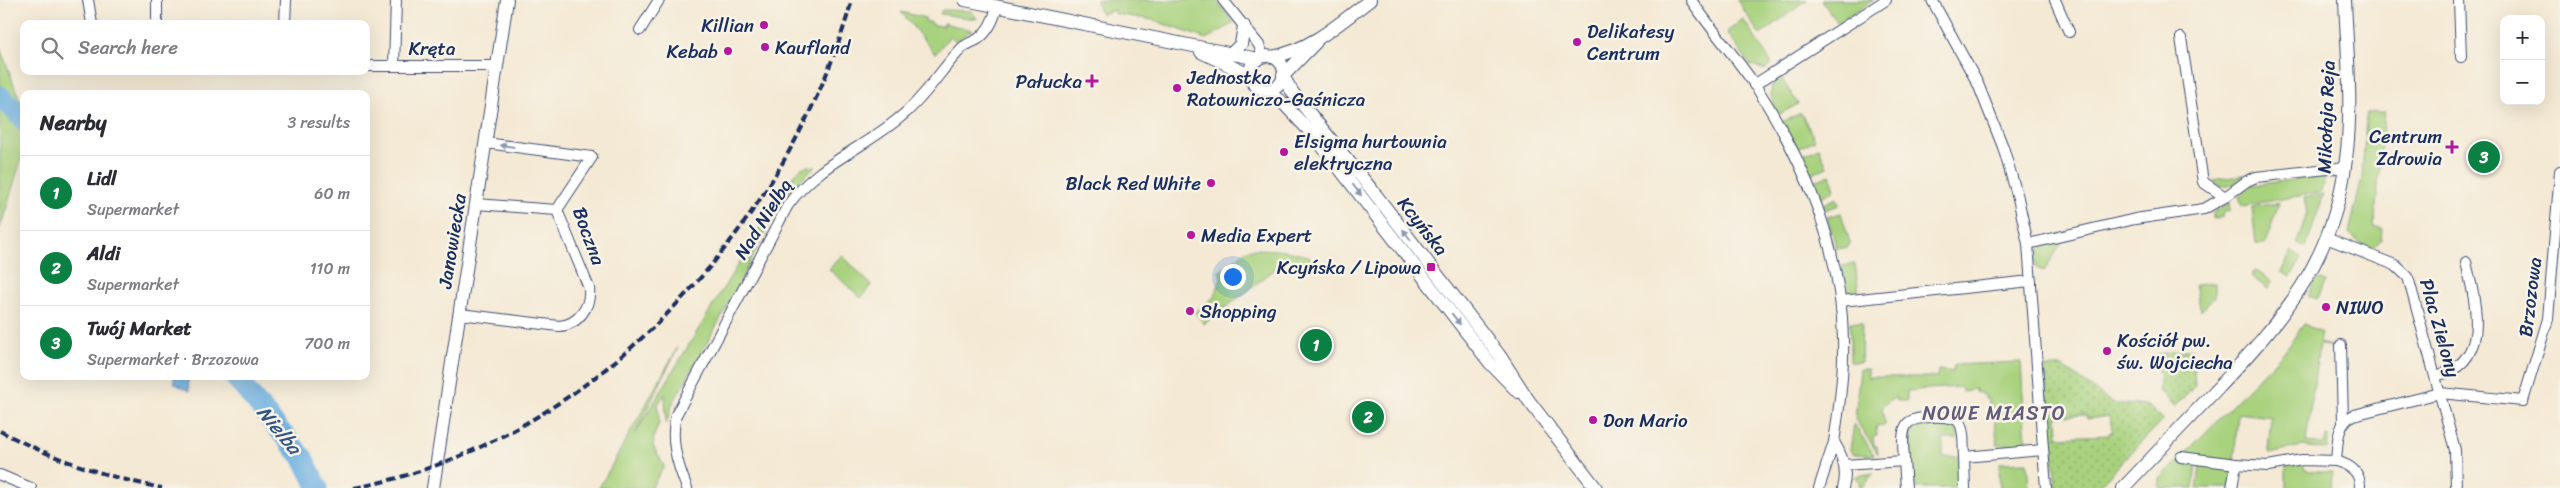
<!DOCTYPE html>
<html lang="en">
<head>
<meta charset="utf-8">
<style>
	:root { --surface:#fff; --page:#f7f7f7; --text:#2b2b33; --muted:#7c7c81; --line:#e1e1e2; --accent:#0b8043 }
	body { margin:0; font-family:Sriracha,sans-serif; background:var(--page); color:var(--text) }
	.controls { position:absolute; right:15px; top:15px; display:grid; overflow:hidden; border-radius:10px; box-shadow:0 5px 20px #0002 }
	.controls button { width:45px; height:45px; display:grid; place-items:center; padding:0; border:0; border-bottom:1px solid var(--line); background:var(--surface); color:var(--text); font:25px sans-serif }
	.you { position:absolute; left:1232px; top:276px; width:18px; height:18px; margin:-12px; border:4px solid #fff; border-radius:50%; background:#1a73e8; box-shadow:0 0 0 8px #1a73e833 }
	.badge { display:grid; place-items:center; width:32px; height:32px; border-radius:50%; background:var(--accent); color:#fff; font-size:16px; font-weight:700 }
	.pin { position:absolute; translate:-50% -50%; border:2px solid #fff; box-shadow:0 1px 5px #0006 }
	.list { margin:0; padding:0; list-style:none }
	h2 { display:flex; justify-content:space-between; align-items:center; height:65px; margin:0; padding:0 20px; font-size:21px }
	h2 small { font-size:16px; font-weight:400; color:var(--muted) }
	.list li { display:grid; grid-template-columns:32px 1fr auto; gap:15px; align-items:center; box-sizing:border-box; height:75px; padding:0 20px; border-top:1px solid var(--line) }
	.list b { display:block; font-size:19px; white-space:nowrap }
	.list p { margin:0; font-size:16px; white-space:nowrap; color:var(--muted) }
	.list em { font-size:16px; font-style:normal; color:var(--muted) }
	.icon { flex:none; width:28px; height:28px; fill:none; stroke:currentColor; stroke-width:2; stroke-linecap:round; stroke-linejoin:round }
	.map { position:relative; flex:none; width:2560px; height:488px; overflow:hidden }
	.search { position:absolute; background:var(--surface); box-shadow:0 5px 20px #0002; left:20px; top:20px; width:350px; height:55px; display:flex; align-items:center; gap:12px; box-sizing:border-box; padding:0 18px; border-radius:10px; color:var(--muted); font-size:19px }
	.panel { position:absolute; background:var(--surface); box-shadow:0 5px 20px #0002; left:20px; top:90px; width:350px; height:290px; border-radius:10px }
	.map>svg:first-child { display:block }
	.green { fill:#a9d27e; stroke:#62806e }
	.garden { fill:url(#garden-dots); stroke:#62806e; fill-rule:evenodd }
	.water { fill:#6aafe0; stroke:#426f9f }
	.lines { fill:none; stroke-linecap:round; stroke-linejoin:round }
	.river { stroke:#6aafe0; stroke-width:21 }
	.minor-casing { stroke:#3c4b70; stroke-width:12 }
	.tertiary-casing { stroke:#3c4b70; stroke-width:14 }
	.minor { stroke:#fff; stroke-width:10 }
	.tertiary { stroke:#fff; stroke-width:12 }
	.rail { stroke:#1b2f5e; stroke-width:4; stroke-dasharray:8 4; stroke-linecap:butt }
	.oneway { fill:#8d97ae }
	.poi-dot { fill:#b5179e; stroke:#f7f3e8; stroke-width:2 }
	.labels { text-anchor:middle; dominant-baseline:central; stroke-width:5; stroke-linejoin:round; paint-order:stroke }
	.poi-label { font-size:19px; fill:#1b2f5e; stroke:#f7f3e8; text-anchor:start }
	.street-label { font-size:19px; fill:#1b2f5e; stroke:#f7f3e8 }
	.neighbourhood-label { font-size:20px; letter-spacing:1px; fill:#625c7a; stroke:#f7f3e8 }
	.water-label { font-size:20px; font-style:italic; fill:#335585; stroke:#f7f3e8 }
</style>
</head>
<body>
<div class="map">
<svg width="2560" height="488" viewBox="0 0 2560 488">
	<defs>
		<pattern id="garden-dots" width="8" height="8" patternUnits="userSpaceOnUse" patternTransform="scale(1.25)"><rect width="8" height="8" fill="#a9d27e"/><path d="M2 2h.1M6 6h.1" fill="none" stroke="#89ab6a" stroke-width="1.8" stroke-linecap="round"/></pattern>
	</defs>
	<rect width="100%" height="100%" fill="#f7f3e8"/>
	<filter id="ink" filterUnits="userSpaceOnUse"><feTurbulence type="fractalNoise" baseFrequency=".02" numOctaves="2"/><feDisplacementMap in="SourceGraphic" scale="10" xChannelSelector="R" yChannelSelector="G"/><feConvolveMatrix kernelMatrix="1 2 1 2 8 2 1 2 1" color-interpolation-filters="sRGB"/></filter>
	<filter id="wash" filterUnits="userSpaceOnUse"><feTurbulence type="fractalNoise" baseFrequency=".0096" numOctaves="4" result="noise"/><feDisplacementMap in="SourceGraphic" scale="20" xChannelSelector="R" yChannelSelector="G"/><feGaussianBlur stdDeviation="1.12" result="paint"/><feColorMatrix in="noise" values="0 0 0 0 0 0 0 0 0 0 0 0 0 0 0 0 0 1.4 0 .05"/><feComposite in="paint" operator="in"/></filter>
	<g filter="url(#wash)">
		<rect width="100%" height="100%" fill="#f4e9d4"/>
		<!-- green -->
		<g class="green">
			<path d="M1097 0H1216L1234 23 1206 39 1153 20 1115 14 1114 10 1101 14 1096 1Z"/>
			<path d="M1737 0H1807L1760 35Z"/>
			<path d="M1821 0H1874L1838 23Z"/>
			<path d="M942 10 972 11 977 19 940 14Z"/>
			<path d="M901 12 925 18V21L932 23 933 25 943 26V23L972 30 956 41 950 36 935 54Z"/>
			<path d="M1743 19 1772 64 1765 70 1749 64 1727 32Z"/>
			<path d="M0 48 24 110V150L0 229Z"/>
			<path d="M1780 76 1798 104 1778 115C1771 102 1766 86 1780 76Z"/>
			<path d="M2374 112H2385L2374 227 2382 228 2381 240 2374 247 2359 243 2349 233 2362 178 2366 118 2367 114Z"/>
			<path d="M1801 113 1815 140 1797 149 1782 122Z"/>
			<path d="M1819 148 1827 167 1809 175 1801 156Z"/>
			<path d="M808 166 816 167C777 193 754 257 732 298 712 334 692 369 672 405L666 424 665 394 658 404 659 423 654 436 653 446 664 466 651 488H599L678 347 635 434 769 213 795 174 801 168Z"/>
			<path d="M1830 175 1835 190 1820 198 1813 182Z"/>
			<path d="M2245 175C2236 183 2230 188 2218 186L2214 180Z"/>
			<path d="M2325 176 2321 192 2242 206 2239 196 2251 185Z"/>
			<path d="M2324 194 2306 247 2297 243 2307 213 2304 198Z"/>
			<path d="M1837 198 1839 205 1825 210 1823 204Z"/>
			<path d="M2230 203 2231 210 2224 212 2223 217 2213 219V213Z"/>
			<path d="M2279 203 2265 244H2256L2252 207Z"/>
			<path d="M1841 213 1850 243 1848 247 1837 249 1827 217Z"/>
			<path d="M2063 241 2044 271 2036 268V252L2044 245Z"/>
			<path d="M1248 249 1283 250 1309 256 1312 261 1292 266 1287 260 1204 324 1195 312 1214 297 1222 276 1219 272Z"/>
			<path d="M2292 251 2302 257 2291 277 2281 272Z"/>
			<path d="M842 255 871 285 861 298 829 269Z"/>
			<path d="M1855 264 1859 294H1854L1845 287 1842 266Z"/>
			<path d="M2256 270 2272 282 2268 289 2251 276Z"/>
			<path d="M2317 278 2326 282 2317 298 2308 295Z"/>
			<path d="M2215 283V297L2201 311 2195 285Z"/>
			<path d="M1850 322 1862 323 1861 362H1850Z"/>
			<path d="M2304 324 2321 333 2319 343 2337 347 2319 345 2306 442 2324 444 2326 436 2329 437 2327 449 2301 446 2269 453 2268 451 2271 417 2238 413 2232 488H2197L2201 460H2197L2193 488H2159L2160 479 2283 353Z"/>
			<path d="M2021 362 2026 445 1997 444 1995 416H1991V404H1989L1988 399H1985V394L1981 395 1980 392H1975V389L1962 391 1961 387C1943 388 1926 389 1907 391V401H1897V398L1891 399 1882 408 1885 425 1876 426 1877 436 1873 437 1874 446H1877L1878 454 1855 419 1860 369H1868V377H1937L1938 370 1953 372 1954 365Z"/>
			<path d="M1854 424 1874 455 1853 454 1850 450Z"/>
			<path d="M1948 424 1956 428 1958 439H1943V457L1958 456 1960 488H1913L1910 434 1914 427Z"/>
			<path d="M2302 460 2303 467 2309 471 2332 473 2331 488H2286V464Z"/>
			<path d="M2027 462 2029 488H2000L1999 463Z"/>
			<path d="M1874 473 1861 488 1856 476Z"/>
		</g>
		<!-- garden -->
		<g class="garden">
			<path d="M2192 349 2195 386 2174 407 2164 394 2159 392 2158 354Z"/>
			<path d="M2045 367H2063L2112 403 2148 406 2163 420 2097 488H2056ZM2086 415 2087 419 2109 416 2113 432H2110V435L2058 437 2057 416Z"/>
		</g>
		<!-- water -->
		<path class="water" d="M173 376H190L188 379 189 391 175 384Z"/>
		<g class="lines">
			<!-- river -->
			<g class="river">
				<path d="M0 96 24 120"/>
				<path d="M234 376 303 458 318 488"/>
			</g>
		</g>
	</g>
	<g filter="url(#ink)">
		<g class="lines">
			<defs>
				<g id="minor">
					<path d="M88 0 92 24"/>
					<path d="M1223 0 1259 45 1263 57"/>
					<path d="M1691 0C1711 29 1735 56 1755 85 1804 160 1842 250 1843 340 1844 374 1839 409 1834 442"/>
					<path d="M1932 0 1978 84 2003 147 2018 198 2028 244 2046 488"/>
					<path d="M2055 0 2069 32"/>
					<path d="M2459 0 2461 57"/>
					<path d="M157 24V0"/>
					<path d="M285 24 286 0"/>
					<path d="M640 30 659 0"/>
					<path d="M2181 38 2203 182 2225 197"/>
					<path d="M366 66H497"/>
					<path d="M394 66 396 0"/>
					<path d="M1754 85 1886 0"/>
					<path d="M486 143 592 157 557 210"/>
					<path d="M476 204 557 210"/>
					<path d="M2326 238 2395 265 2408 277 2455 450 2456 488"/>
					<path d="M2028 244 2135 219 2204 209 2225 197 2247 181 2256 177 2345 167"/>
					<path d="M1841 301 2031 281"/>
					<path d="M460 314 559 326C578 325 591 307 589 288L557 210"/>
					<path d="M2341 345 2343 421"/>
					<path d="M2435 376C2492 364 2476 304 2466 262"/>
					<path d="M2181 457 2236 464"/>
					<path d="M1904 461C1904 451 1900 432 1908 423 1915 416 1953 414 1959 422 1965 430 1963 447 1964 457"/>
					<path d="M2336 461C2349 465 2361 471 2360 488"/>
					<path d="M1844 465 1904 461 1906 488"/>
					<path d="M0 475 31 488"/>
					<path d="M687 488C677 463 670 441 676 415L788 205C818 163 867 147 904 114 927 95 941 69 962 48 966 44 973 42 978 39 989 31 994 19 997 7"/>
					<path d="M1819 488 1834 442C1843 456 1848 471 1843 488"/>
					<path d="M1965 488 1964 457 2043 450"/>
					<path d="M2232 488 2236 464 2268 466 2302 460 2336 461C2338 443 2336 423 2354 415L2440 393 2523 401 2548 319 2560 171"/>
				</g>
				<g id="tertiary">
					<path d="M965 0 1258 59"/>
					<path d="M1201 52 1241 71 1251 78"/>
					<path d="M1231 54 1241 44 1244 26"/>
					<circle cx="1267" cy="73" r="17"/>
					<path d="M1272 57C1310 50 1340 23 1370 0"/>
					<path d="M1283 76 1293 93 1372 190 1500 356 1529 401 1596 488"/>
					<path d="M1283 76 1316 42"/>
					<path d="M1266 90 1284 104 1315 137 1490 363 1518 392"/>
					<path d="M433 488 507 0"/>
					<path d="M2123 488C2153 456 2184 424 2214 392 2282 320 2334 262 2346 159 2353 107 2347 52 2345 0"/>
				</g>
			</defs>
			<!-- minor casing -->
			<use href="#minor" class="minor-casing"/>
			<!-- tertiary casing -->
			<use href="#tertiary" class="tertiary-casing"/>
			<!-- minor -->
			<use href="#minor" class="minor"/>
			<!-- tertiary -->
			<use href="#tertiary" class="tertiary"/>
			<!-- rail -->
			<g class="rail">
				<path d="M0 431C51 458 105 477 162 488"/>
				<path d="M354 488C592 443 788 228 852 0"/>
			</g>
		</g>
		<!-- one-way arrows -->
		<defs><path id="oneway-solid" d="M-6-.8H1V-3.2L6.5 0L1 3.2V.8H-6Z" transform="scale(1.25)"/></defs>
		<g class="oneway">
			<use href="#oneway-solid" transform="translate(507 146) rotate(-172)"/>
			<use href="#oneway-solid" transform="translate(1357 190) rotate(52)"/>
			<use href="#oneway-solid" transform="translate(1407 235) rotate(-127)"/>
			<use href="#oneway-solid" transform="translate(1456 319) rotate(52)"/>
		</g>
	</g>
	<!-- markers -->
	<g class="poi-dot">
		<circle cx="764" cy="25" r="5"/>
		<circle cx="1577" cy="42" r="5"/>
		<circle cx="765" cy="47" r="5"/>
		<circle cx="728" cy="51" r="5"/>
		<path d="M1089.5 73.5h5v5h5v5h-5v5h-5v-5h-5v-5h5z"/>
		<circle cx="1177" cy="88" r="5"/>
		<path d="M2449.5 139.5h5v5h5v5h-5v5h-5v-5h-5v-5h5z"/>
		<circle cx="1284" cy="152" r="5"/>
		<circle cx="1211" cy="183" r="5"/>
		<circle cx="1191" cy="235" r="5"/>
		<rect x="1426" y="262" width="10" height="10" rx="2.5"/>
		<circle cx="2326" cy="307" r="5"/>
		<circle cx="1190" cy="311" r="5"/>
		<circle cx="2107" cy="351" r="5"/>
		<circle cx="1593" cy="420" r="5"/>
	</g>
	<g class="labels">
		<!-- poi labels -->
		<g class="poi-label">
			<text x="754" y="25" text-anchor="end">Killian</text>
			<text x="1587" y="31">Delikatesy<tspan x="1587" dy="22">Centrum</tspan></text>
			<text x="775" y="47">Kaufland</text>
			<text x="718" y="51" text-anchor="end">Kebab</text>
			<text x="1187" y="77">Jednostka<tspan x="1187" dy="22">Ratowniczo-Gaśnicza</tspan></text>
			<text x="1082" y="81" text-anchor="end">Pałucka</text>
			<text x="2442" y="136" text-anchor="end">Centrum<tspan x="2442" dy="22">Zdrowia</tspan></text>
			<text x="1294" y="141">Elsigma hurtownia<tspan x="1294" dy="22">elektryczna</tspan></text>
			<text x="1201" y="183" text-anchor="end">Black Red White</text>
			<text x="1201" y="235">Media Expert</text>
			<text x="1421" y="267" text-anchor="end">Kcyńska / Lipowa</text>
			<text x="2336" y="307">NIWO</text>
			<text x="1200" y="311">Shopping</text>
			<text x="2117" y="340">Kościół pw.<tspan x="2117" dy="22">św. Wojciecha</tspan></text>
			<text x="1603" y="420">Don Mario</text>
		</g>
		<!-- street labels -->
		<g class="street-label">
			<text x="432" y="48">Kręta</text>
			<text transform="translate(2326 117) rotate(-88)">Mikołaja Reja</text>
			<text transform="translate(763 219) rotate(-58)">Nad Nielbą</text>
			<text transform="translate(1423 226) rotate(52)">Kcyńska</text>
			<text transform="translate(589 236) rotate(70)">Boczna</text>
			<text transform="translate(452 241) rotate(-81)">Janowiecka</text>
			<text transform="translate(2530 297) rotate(-83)">Brzozowa</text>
			<text transform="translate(2440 328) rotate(74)">Plac Zielony</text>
		</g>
		<!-- neighbourhood labels -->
		<g class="neighbourhood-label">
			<text x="1994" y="413">NOWE MIASTO</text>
		</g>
		<!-- water labels -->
		<g class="water-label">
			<text transform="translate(279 430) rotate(50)">Nielba</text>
		</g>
	</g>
</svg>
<div class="controls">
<button>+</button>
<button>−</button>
</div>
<div class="you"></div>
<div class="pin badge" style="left:1316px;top:345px">1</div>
<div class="pin badge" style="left:1368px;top:417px">2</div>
<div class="pin badge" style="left:2484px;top:157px">3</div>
<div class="search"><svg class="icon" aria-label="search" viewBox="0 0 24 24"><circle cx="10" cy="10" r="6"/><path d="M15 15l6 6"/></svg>Search here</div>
<section class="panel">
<h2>Nearby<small>3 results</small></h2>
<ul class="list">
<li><span class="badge">1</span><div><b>Lidl</b><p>Supermarket</p></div><em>60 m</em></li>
<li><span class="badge">2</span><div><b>Aldi</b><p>Supermarket</p></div><em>110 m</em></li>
<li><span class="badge">3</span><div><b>Twój Market</b><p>Supermarket · Brzozowa</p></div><em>700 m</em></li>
</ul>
</section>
</div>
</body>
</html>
